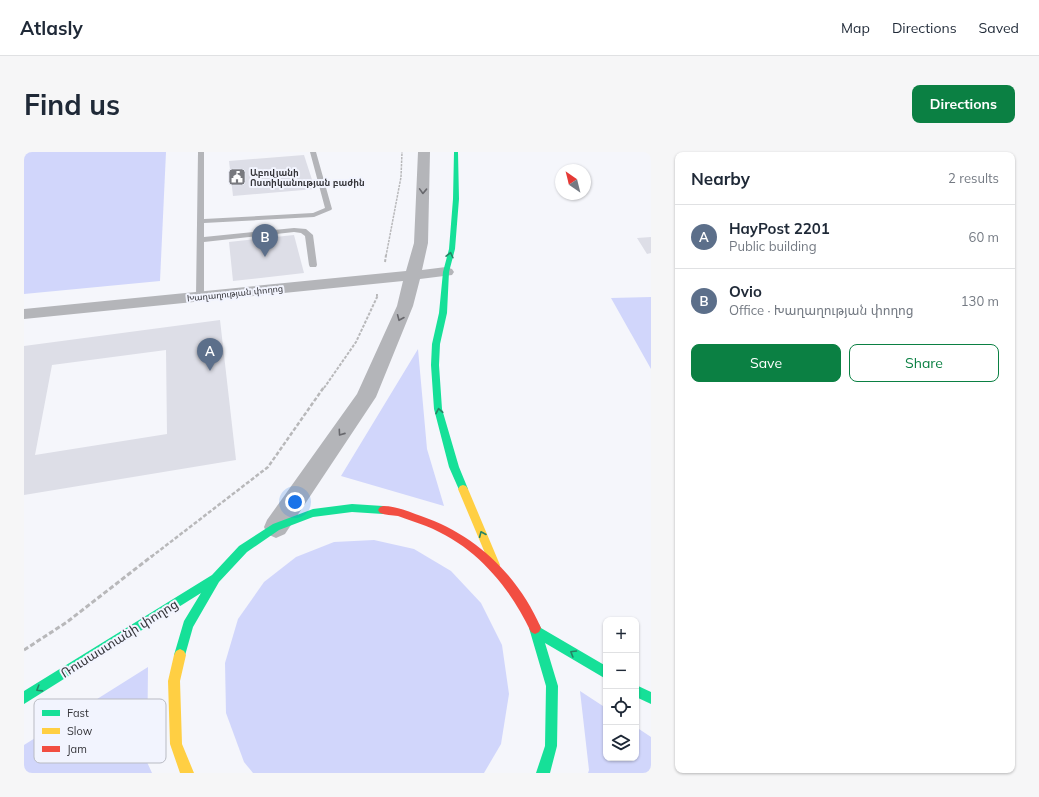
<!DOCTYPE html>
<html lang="en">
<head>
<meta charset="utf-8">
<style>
	:root { --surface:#fff; --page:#f6f6f7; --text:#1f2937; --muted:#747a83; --line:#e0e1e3; --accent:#0b8043 }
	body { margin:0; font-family:Mulish,"Noto Sans Armenian",sans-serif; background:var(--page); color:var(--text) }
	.controls { position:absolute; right:12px; bottom:12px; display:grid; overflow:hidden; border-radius:8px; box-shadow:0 1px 3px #0004 }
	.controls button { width:36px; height:36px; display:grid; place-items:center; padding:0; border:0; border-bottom:1px solid var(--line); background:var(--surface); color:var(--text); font:20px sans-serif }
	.compass { position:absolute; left:531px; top:12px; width:36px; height:36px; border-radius:50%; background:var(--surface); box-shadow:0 1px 3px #0004; rotate:325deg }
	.you { position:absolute; left:271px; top:350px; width:14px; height:14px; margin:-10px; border:3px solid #fff; border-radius:50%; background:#1a73e8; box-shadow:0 0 0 6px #1a73e833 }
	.badge { display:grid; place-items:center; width:26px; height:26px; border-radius:50%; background:var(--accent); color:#fff; font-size:13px; font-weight:700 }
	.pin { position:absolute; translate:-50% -33px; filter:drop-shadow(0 1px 2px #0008) }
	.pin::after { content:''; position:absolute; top:21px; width:14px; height:12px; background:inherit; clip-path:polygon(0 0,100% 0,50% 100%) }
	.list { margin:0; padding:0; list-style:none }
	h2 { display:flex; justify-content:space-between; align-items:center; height:52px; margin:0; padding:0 16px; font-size:17px }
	h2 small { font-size:13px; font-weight:400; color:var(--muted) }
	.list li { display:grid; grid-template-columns:26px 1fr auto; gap:12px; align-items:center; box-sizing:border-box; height:64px; padding:0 16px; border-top:1px solid var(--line) }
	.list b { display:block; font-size:15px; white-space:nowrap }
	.list p { margin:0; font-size:13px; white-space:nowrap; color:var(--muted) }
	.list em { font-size:13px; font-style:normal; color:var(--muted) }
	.actions { display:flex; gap:8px; padding:12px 16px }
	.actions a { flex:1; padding:9px 0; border:1px solid var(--accent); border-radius:8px; text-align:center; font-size:14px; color:var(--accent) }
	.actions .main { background:var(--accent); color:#fff }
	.icon { flex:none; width:22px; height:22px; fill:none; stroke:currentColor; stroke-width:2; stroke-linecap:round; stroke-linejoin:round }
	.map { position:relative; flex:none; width:627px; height:621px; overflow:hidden; border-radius:8px }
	header { display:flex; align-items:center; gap:24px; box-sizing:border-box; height:56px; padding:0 20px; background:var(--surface); border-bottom:1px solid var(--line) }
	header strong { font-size:19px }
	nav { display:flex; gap:22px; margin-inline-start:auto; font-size:14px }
	.intro { display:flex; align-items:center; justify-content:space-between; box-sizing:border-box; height:96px; padding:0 24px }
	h1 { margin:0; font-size:28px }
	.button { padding:10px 18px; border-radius:8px; background:var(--accent); color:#fff; font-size:14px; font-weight:700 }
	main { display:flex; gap:24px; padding:0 24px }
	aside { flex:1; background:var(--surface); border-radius:8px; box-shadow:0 1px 3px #0004 }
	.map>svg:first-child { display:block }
	.green { fill:#d1d6fb }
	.building { fill:#dddee7; fill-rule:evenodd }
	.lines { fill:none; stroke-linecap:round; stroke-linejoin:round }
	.path-far3 { stroke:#b8b8ba; stroke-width:1.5; stroke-dasharray:2.5 1; stroke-linecap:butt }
	.path-far2 { stroke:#b8b8ba; stroke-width:2; stroke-dasharray:3 1.5; stroke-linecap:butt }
	.path-far1 { stroke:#b8b8ba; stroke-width:2.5; stroke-dasharray:4 2; stroke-linecap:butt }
	.path { stroke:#b8b8ba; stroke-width:3; stroke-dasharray:5 2.5; stroke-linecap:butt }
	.lane { fill:#b4b5b9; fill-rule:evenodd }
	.street { fill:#b4b5b9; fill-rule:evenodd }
	.fast { fill:#16e098; fill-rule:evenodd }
	.slow { fill:#ffcf43; fill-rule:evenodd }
	.jam { fill:#f24e42; fill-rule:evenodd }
	.oneway { stroke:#68686d }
	.oneway2 { stroke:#278264 }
	.labels { text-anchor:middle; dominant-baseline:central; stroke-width:4; stroke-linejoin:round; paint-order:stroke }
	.far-poi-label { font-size:9px; font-weight:bold; fill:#35353a; stroke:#f2f4fe; text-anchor:start }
	.far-street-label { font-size:9px; fill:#35353a; stroke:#f2f4fe }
	.near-street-label { font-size:13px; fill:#35353a; stroke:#f2f4fe }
	.key { fill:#f2f4fe; stroke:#b9bbc3; stroke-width:1 }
	.key-label { font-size:11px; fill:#35353a }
</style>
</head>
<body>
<header>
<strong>Atlasly</strong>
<nav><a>Map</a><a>Directions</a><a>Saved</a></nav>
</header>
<div class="intro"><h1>Find us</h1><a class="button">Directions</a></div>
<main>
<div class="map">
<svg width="627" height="621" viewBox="0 0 627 621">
	<rect width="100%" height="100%" fill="#f5f6fb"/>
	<!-- green -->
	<g class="green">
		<path d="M0 0H142L136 129 0 142Z"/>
		<path d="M627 145V217L587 146Z"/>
		<path d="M394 197 403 297 420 354 317 324Z"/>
		<path d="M350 388 390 397 427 419 457 451 478 493 485 542 477 592 460 621H229L220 610 202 561 201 511 214 467 240 430 272 405 310 390Z"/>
		<path d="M124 515 123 610 128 621H0V593Z"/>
		<path d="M556 539 582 556V606H612V575L627 585V621H564L565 618Z"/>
	</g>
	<!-- building -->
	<g class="building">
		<path d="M280 3 291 37 209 44 205 9Z"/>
		<path d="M270 83 280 121 209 129 205 90Z"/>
		<path d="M627 85V101L623 102 613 86Z"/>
		<path d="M196 168 212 308 0 343V194ZM142 198 143 282 11 303 28 213Z"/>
	</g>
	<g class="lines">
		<!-- path-far3 -->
		<path class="path-far3" d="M362 104 377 25 378 0"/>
		<!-- path-far2 -->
		<g class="path-far2">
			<path d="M361 110 362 103"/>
			<path d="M300 236 332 190 354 143H352"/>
		</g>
		<!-- path-far1 -->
		<path class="path-far1" d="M127 405 244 315 300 235"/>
		<!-- path -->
		<path class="path" d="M0 498 43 470 128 404"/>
		<!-- lane -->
		<path class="lane" d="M174 0H180V67L289 61 301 56 286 0H292L308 57 307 58 290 65 180 71V85L270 76 282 77 289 83 293 113 292 115H286L285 113 281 84 277 81 270 80 180 90V144L176 147 173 146 172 144Z"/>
		<!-- street -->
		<path class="street" d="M394 0H406L404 91 398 118 422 115 428 117 430 120 428 123 396 127 389 154 352 245 261 382 252 386 243 382 240 375 243 368 333 242 373 154 379 129 0 167V157L382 119 390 91Z"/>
		<!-- fast -->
		<g class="fast">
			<path d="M430 0H434L435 47 431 97 425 120 423 161 416 192 415 213 418 257 435 315 444 337 442 340 439 341 436 340 425 315 410 257 407 213 408 192 415 161 419 120 425 97 429 47Z"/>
			<path d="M328 352 359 354 362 355 364 358 362 361 359 362 328 360 289 365 255 378 223 400 195 430 169 475 160 507 156 509 152 507 150 503 160 469 177 441 0 552V539L188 423 215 394 249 372 289 357Z"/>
			<path d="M511 470 515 472 517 476 582 514V527L521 491 534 534 533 594 526 621H512L521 594 522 534 505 476 507 472Z"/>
			<path d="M612 533 627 540V552L612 545Z"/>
		</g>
		<!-- slow -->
		<g class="slow">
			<path d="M439 333 442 334 444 337 476 413 475 416 471 418 467 416 466 413 434 337 436 334Z"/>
			<path d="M156 497 160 499 162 503 156 529 158 592 170 621H156L146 592 144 529 150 503 152 499Z"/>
		</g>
		<!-- jam -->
		<path class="jam" d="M359 354C373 354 385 360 397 364 452 383 494 423 517 476L515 480 511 482 507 480C485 434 452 394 402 374 393 371 383 367 374 364 368 363 361 363 356 361L354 358 356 355Z"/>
	</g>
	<!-- one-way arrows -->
	<defs><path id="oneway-chevron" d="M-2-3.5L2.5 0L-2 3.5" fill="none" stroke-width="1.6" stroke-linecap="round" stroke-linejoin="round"/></defs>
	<g class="oneway">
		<use href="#oneway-chevron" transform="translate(399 39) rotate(92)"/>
		<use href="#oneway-chevron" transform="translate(376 166) rotate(113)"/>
		<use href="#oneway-chevron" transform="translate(317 281) rotate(125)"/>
	</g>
	<g class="oneway2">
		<use href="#oneway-chevron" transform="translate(426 103) rotate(-77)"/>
		<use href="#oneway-chevron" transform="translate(415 259) rotate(-101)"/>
		<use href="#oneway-chevron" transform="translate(458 382) rotate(-113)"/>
		<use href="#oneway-chevron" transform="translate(549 501) rotate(-149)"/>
		<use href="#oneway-chevron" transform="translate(15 537) rotate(148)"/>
	</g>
	<!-- icons -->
	<defs>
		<symbol id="civic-square" viewBox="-11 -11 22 22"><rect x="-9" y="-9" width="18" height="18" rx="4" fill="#78797e" stroke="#f2f4fe"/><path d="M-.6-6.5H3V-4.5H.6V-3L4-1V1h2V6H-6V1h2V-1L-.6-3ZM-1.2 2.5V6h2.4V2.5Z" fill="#fff"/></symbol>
	</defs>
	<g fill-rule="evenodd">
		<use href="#civic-square" x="203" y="15" width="20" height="20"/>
	</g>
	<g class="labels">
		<!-- far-poi labels -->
		<g class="far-poi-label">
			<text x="226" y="20">Աբովյանի<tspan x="226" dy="10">Ոստիկանության բաժին</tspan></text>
		</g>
		<!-- far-street labels -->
		<g class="far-street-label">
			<text transform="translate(211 141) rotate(-6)">Խաղաղության փողոց</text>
		</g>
		<!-- near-street labels -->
		<g class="near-street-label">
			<text transform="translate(95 486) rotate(-32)">Ռուսաստանի փողոց</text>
		</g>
	</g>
	<!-- legend -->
	<rect x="10" y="547" width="132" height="64" rx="6" class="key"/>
	<rect x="18" y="558" width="18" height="6" fill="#16e098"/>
	<rect x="18" y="576" width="18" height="6" fill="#ffcf43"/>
	<rect x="18" y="594" width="18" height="6" fill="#f24e42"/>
	<g class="key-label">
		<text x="43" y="565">Fast</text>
		<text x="43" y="583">Slow</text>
		<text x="43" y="601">Jam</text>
	</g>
</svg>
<div class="controls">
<button>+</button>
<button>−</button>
<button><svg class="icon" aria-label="locate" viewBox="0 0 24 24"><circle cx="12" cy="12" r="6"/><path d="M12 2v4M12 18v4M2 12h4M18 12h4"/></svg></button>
<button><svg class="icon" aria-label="layers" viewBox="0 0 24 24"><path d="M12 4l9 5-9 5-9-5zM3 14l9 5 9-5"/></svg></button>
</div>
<svg class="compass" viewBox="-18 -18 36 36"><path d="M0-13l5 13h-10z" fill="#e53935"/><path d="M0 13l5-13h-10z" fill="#747a83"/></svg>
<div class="you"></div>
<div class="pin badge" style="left:186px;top:219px;background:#5c6f8a">A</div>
<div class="pin badge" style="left:241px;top:105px;background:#5c6f8a">B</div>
</div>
<aside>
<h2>Nearby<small>2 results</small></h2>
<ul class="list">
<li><span class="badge" style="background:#5c6f8a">A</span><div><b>HayPost 2201</b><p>Public building</p></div><em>60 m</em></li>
<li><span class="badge" style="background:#5c6f8a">B</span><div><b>Ovio</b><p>Office · Խաղաղության փողոց</p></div><em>130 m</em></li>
</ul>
<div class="actions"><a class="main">Save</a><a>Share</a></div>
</aside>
</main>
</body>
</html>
